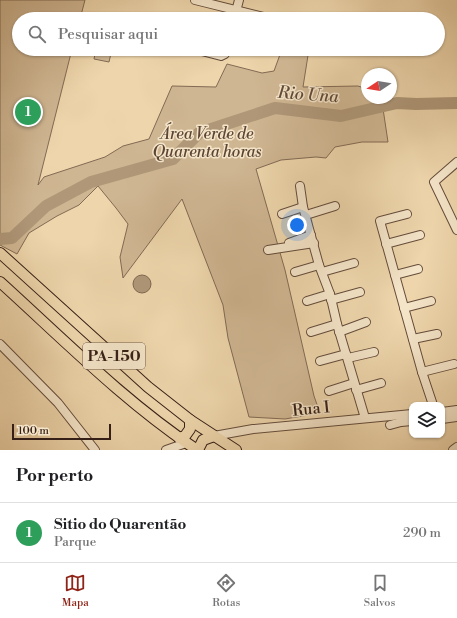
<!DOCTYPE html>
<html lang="pt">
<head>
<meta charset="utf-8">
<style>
	:root { --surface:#fff; --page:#f2f2f2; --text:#202124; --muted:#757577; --line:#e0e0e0; --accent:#8f2418 }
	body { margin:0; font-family:"Libre Bodoni",serif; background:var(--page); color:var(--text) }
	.controls { position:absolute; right:12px; bottom:12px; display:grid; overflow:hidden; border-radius:8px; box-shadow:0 1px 3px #0004 }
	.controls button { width:36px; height:36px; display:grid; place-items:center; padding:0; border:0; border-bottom:1px solid var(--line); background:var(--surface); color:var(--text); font:20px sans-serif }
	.compass { position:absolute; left:361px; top:68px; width:36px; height:36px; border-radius:50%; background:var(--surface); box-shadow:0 1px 3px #0004; rotate:258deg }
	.scale { position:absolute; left:12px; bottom:10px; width:99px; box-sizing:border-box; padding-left:4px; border:2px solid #361f16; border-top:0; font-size:11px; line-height:14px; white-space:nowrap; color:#361f16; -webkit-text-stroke:3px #f4e4c8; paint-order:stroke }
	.you { position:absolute; left:297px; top:225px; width:14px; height:14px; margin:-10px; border:3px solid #fff; border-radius:50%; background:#1a73e8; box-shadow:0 0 0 6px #1a73e833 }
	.badge { display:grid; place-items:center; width:26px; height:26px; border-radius:50%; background:var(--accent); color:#fff; font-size:13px; font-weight:700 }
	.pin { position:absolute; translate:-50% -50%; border:2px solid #fff; box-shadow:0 1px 4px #0006 }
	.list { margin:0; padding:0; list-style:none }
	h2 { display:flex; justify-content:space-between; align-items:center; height:52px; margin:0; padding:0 16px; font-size:17px }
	h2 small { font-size:13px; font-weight:400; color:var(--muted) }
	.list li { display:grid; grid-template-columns:26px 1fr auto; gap:12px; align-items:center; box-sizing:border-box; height:60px; padding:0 16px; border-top:1px solid var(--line) }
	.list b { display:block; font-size:15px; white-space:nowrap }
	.list p { margin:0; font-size:13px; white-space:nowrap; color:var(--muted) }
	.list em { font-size:13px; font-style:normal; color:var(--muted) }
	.icon { flex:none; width:22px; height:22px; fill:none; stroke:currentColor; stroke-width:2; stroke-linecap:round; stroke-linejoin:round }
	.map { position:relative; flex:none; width:457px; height:450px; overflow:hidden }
	.search { position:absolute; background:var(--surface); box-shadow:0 1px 3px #0004; left:12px; right:12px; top:12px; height:44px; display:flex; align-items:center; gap:10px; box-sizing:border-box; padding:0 14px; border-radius:22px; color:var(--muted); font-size:15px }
	.sheet { height:112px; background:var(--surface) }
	nav { display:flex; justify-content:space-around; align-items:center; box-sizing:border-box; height:56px; border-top:1px solid var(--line); background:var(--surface); font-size:11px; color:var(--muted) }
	nav a { display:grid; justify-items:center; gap:2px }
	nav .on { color:var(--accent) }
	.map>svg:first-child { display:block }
	.green { fill:#cfb692; stroke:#826a54 }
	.water { fill:#af9778; stroke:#7f6751 }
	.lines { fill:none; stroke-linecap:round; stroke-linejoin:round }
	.river { stroke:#af9778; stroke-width:12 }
	.minor-casing { stroke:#644c3b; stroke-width:10 }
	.major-casing { stroke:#361f16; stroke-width:12 }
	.minor { stroke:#f4e4c8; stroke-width:8 }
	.major { stroke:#eed5ab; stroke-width:10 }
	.labels { text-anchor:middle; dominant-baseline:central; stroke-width:3; stroke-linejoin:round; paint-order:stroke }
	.shield { fill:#f4e4c8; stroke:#6f5a4b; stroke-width:1 }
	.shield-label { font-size:15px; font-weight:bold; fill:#361f16 }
	.park-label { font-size:16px; font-style:italic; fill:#5c4535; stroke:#f4e4c8 }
	.street-label { font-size:16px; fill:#361f16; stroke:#f4e4c8 }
	.water-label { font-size:17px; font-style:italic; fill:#604938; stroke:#f4e4c8 }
</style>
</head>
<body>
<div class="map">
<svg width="457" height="450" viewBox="0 0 457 450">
	<rect width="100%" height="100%" fill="#eed5ab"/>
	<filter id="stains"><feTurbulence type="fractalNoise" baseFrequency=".005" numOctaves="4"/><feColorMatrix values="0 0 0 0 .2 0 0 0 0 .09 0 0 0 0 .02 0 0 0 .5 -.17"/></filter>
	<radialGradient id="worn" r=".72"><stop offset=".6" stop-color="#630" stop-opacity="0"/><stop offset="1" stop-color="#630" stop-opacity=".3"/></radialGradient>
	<!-- green -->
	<g class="green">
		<path d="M0 0H85L80 19H19V49H72L38 185 44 177 105 157 123 146 149 139 172 86 216 87 227 64 262 73 274 71 282 49H309L303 87 358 86 367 89V98H378L382 102 388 142H362L335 147 326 158 316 157 281 160 256 169 285 270 314 396 320 413 285 419 249 417 228 338 223 305 182 199 123 278 120 257 128 224 116 208 98 186 79 205 57 216 29 233 17 254 0 245V241L5 234H0Z"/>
		<path d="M96 49H112L109 62 94 59Z"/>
	</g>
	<!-- water -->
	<circle class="water" cx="142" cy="284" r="9"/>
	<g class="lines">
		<!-- river -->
		<path class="river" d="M0 239 12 238 46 206 91 182 173 159 199 133 275 108 341 116 397 103 416 104 457 103"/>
		<defs>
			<g id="minor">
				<path d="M195 0 272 19"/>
				<path d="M234 19 239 0"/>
				<path d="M194 49 221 56 225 54 227 49"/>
				<path d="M457 162 434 182 457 230"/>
				<path d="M300 186 303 207 319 265 330 294 337 324 365 418"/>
				<path d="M282 214 303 207"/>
				<path d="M407 214 380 221 422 372 433 405"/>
				<path d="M306 215 335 206"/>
				<path d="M289 243 311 235"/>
				<path d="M386 244 420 235"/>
				<path d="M268 250 314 243"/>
				<path d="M295 272 319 265"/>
				<path d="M322 272 354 263"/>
				<path d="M395 275 418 269"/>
				<path d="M331 300 360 292"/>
				<path d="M307 301 330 294"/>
				<path d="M404 308 431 301"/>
				<path d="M311 332 337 324"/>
				<path d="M339 332 366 322"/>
				<path d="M413 339 437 334"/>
				<path d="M0 344 58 403 95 450"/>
				<path d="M348 358 374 352"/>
				<path d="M320 361 346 354"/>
				<path d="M422 372 454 364"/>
				<path d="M356 390 381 383"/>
				<path d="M329 391 354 383"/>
				<path d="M442 412 457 410"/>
				<path d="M442 419 457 417"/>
				<path d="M390 425 401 422 412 421"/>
				<path d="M214 436 253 429 412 414"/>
				<path d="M166 450 186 443"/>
				<path d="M453 450 457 447"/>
			</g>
			<g id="major">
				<path d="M0 253 148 387 190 420 236 450"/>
				<path d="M0 282C64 340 125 402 197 450"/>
				<path d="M179 438 185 436 190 429V420"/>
				<path d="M198 450 203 440 214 436"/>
			</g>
		</defs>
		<!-- minor casing -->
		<use href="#minor" class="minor-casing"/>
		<!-- major casing -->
		<use href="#major" class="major-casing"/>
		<!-- minor -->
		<use href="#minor" class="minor"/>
		<!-- major -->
		<use href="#major" class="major"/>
	</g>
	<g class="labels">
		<!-- shield labels -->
		<rect class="shield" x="83" y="343" width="62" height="26" rx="3"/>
		<g class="shield-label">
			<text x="114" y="356">PA-150</text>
		</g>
		<!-- park labels -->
		<g class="park-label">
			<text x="207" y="134">Área Verde de<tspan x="207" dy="18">Quarenta horas</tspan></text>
		</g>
		<!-- street labels -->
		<g class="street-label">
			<text transform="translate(311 409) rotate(-6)">Rua I</text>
		</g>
		<!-- water labels -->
		<g class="water-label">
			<text transform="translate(308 95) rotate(4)">Rio Una</text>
		</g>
	</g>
	<rect width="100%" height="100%" filter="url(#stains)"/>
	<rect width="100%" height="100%" fill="url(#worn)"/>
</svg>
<div class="controls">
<button><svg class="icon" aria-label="layers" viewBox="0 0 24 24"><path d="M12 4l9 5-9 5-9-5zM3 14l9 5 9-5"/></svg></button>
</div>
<svg class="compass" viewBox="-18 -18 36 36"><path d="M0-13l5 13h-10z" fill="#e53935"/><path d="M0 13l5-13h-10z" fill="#757577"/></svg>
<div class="scale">100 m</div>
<div class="you"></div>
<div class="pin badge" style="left:28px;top:112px;background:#2e9e5b">1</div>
<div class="search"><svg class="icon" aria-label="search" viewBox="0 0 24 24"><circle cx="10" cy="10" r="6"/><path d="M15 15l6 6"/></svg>Pesquisar aqui</div>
</div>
<section class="sheet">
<h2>Por perto<small></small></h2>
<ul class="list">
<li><span class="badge" style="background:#2e9e5b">1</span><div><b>Sitio do Quarentão</b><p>Parque</p></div><em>290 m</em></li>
</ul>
</section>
<nav>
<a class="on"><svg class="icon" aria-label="map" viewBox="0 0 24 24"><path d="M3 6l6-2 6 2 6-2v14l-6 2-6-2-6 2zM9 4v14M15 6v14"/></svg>Mapa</a>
<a><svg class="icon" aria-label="directions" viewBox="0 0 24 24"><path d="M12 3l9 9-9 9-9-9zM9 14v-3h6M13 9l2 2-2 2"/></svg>Rotas</a>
<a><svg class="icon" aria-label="saved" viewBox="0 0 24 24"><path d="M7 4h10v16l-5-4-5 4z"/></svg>Salvos</a>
</nav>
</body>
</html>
